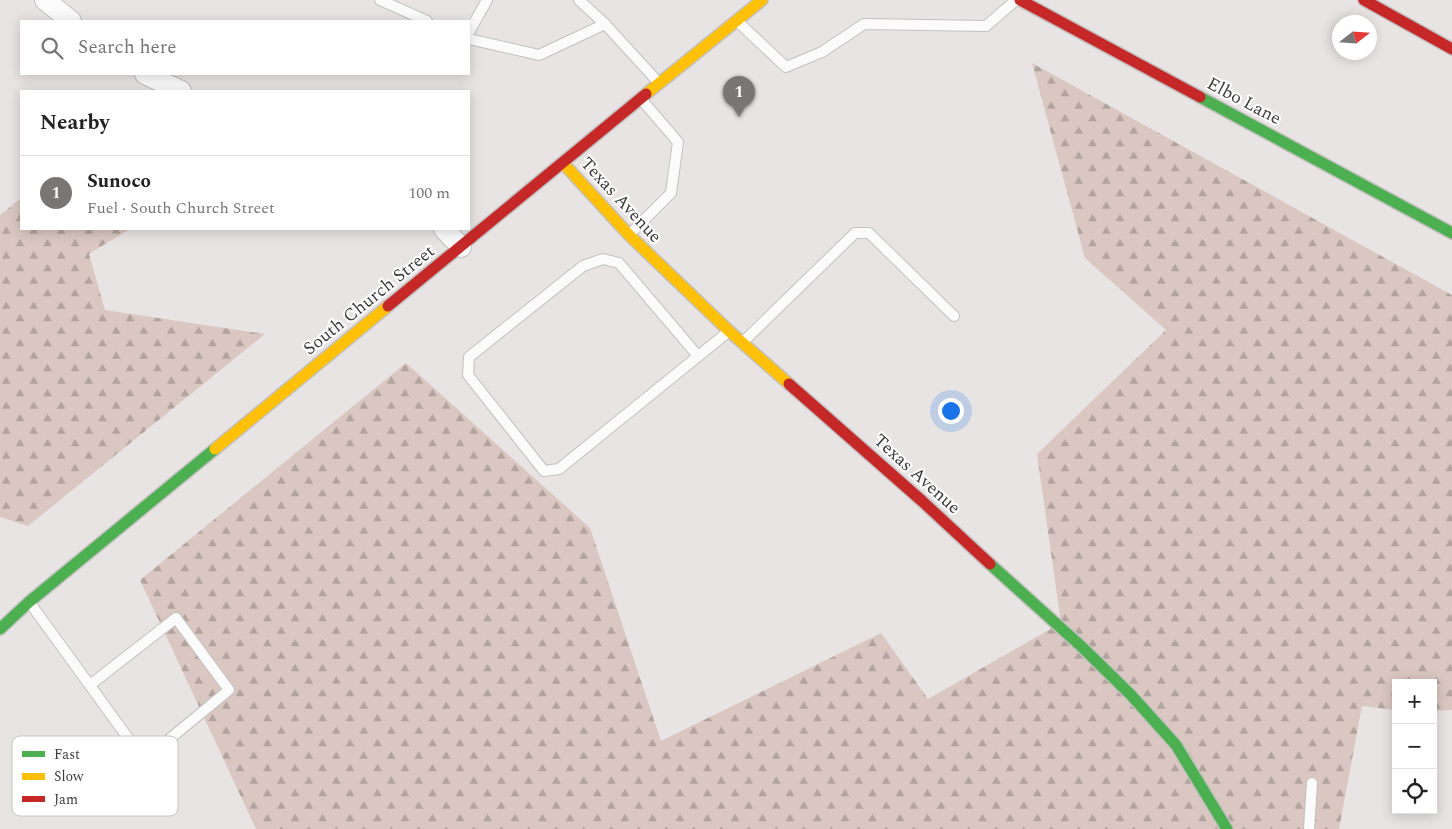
<!DOCTYPE html>
<html lang="en">
<head>
<meta charset="utf-8">
<style>
	:root { --surface:#fff; --page:#f6f6f6; --text:#222; --muted:#767676; --line:#e0e0e0; --accent:#797676 }
	body { margin:0; font-family:Spectral,serif; background:var(--page); color:var(--text) }
	.controls { position:absolute; right:15px; bottom:15px; display:grid; overflow:hidden; border-radius:0px; box-shadow:0 2px 12px #0003 }
	.controls button { width:45px; height:45px; display:grid; place-items:center; padding:0; border:0; border-bottom:1px solid var(--line); background:var(--surface); color:var(--text); font:25px sans-serif }
	.compass { position:absolute; left:1332px; top:15px; width:45px; height:45px; border-radius:50%; background:var(--surface); box-shadow:0 2px 12px #0003; rotate:73deg }
	.you { position:absolute; left:950px; top:410px; width:18px; height:18px; margin:-12px; border:4px solid #fff; border-radius:50%; background:#1a73e8; box-shadow:0 0 0 8px #1a73e833 }
	.badge { display:grid; place-items:center; width:32px; height:32px; border-radius:50%; background:var(--accent); color:#fff; font-size:16px; font-weight:700 }
	.pin { position:absolute; translate:-50% -41px; filter:drop-shadow(0 1px 2px #0008) }
	.pin::after { content:''; position:absolute; top:26px; width:18px; height:15px; background:inherit; clip-path:polygon(0 0,100% 0,50% 100%) }
	.list { margin:0; padding:0; list-style:none }
	h2 { display:flex; justify-content:space-between; align-items:center; height:65px; margin:0; padding:0 20px; font-size:21px }
	h2 small { font-size:16px; font-weight:400; color:var(--muted) }
	.list li { display:grid; grid-template-columns:32px 1fr auto; gap:15px; align-items:center; box-sizing:border-box; height:75px; padding:0 20px; border-top:1px solid var(--line) }
	.list b { display:block; font-size:19px; white-space:nowrap }
	.list p { margin:0; font-size:16px; white-space:nowrap; color:var(--muted) }
	.list em { font-size:16px; font-style:normal; color:var(--muted) }
	.icon { flex:none; width:28px; height:28px; fill:none; stroke:currentColor; stroke-width:2; stroke-linecap:round; stroke-linejoin:round }
	.map { position:relative; flex:none; width:1452px; height:829px; overflow:hidden }
	.search { position:absolute; background:var(--surface); box-shadow:0 2px 12px #0003; left:20px; top:20px; width:450px; height:55px; display:flex; align-items:center; gap:12px; box-sizing:border-box; padding:0 18px; border-radius:0px; color:var(--muted); font-size:19px }
	.panel { position:absolute; background:var(--surface); box-shadow:0 2px 12px #0003; left:20px; top:90px; width:450px; height:140px; border-radius:0px }
	.map>svg:first-child { display:block }
	.forest { fill:url(#forest-firs) }
	.lines { fill:none; stroke-linecap:round; stroke-linejoin:round }
	.lane-casing { stroke:#c3c0c0; stroke-width:12 }
	.street-casing { stroke:#c3c0c0; stroke-width:22 }
	.fast-casing { stroke:#c3c0c0; stroke-width:14 }
	.slow-casing { stroke:#c3c0c0; stroke-width:14 }
	.jam-casing { stroke:#c3c0c0; stroke-width:14 }
	.lane { stroke:#fcfbfb; stroke-width:10 }
	.street { stroke:#fcfbfb; stroke-width:20 }
	.fast { stroke:#4caf50; stroke-width:11 }
	.slow { stroke:#ffc107; stroke-width:11 }
	.jam { stroke:#c62828; stroke-width:11 }
	.labels { text-anchor:middle; dominant-baseline:central; stroke-width:4; stroke-linejoin:round; paint-order:stroke }
	.street-label { font-size:18px; fill:#3d3a3b; stroke:#fff }
	.key { fill:#fff; stroke:#c5c4c4; stroke-width:1 }
	.key-label { font-size:14px; fill:#3d3a3b }
</style>
</head>
<body>
<div class="map">
<svg width="1452" height="829" viewBox="0 0 1452 829">
	<defs>
		<pattern id="forest-firs" width="22" height="20" patternUnits="userSpaceOnUse" patternTransform="scale(1.25)"><rect width="22" height="20" fill="#dac7c1"/><path d="M5 1l3.5 6h-7zM16 11l3.5 6h-7z" fill="#b2a39e"/></pattern>
	</defs>
	<rect width="100%" height="100%" fill="#e8e4e4"/>
	<!-- forest -->
	<g class="forest">
		<path d="M1032 63 1452 295V710L1433 711V683H1396V710L1362 706 1339 829H256L140 580 406 363 590 528 661 741 881 633 928 699 1061 623 1037 454 1166 330 1085 258Z"/>
		<path d="M21 198V229H130L89 254 105 310 265 334 28 526 0 517V215Z"/>
	</g>
	<g class="lines">
		<defs>
			<g id="lane">
				<path d="M380 0 427 21"/>
				<path d="M579 0 605 24 658 82"/>
				<path d="M737 21 786 67 822 52 864 24 986 26 1016 0"/>
				<path d="M469 32 487 0"/>
				<path d="M469 39 539 55 605 24"/>
				<path d="M629 235 671 193 678 142 641 99"/>
				<path d="M743 342 855 233H869L954 316"/>
				<path d="M698 356 619 263 603 259 583 266 469 357 468 375 544 471 559 469 728 332"/>
				<path d="M30 603 144 760 229 690 176 618 90 685"/>
				<path d="M1309 829 1312 783"/>
			</g>
			<g id="street">
				<path d="M45 0 71 21"/>
				<path d="M145 74 181 91"/>
				<path d="M444 229 461 247"/>
			</g>
			<g id="fast">
				<path d="M1200 97 1452 233"/>
				<path d="M990 564 1082 647 1131 695 1176 745 1227 829"/>
				<path d="M0 629 29 602 215 449"/>
			</g>
			<g id="slow">
				<path d="M646 94 762 0"/>
				<path d="M563 163 629 235 729 331 789 384"/>
				<path d="M215 449 388 306"/>
			</g>
			<g id="jam">
				<path d="M1020 0 1200 97"/>
				<path d="M1364 0 1452 49"/>
				<path d="M388 306 646 94"/>
				<path d="M789 384 922 501 990 564"/>
			</g>
		</defs>
		<!-- lane casing -->
		<use href="#lane" class="lane-casing"/>
		<!-- street casing -->
		<use href="#street" class="street-casing"/>
		<!-- fast casing -->
		<use href="#fast" class="fast-casing"/>
		<!-- slow casing -->
		<use href="#slow" class="slow-casing"/>
		<!-- jam casing -->
		<use href="#jam" class="jam-casing"/>
		<!-- lane -->
		<use href="#lane" class="lane"/>
		<!-- street -->
		<use href="#street" class="street"/>
		<!-- fast -->
		<use href="#fast" class="fast"/>
		<!-- slow -->
		<use href="#slow" class="slow"/>
		<!-- jam -->
		<use href="#jam" class="jam"/>
	</g>
	<g class="labels">
		<!-- street labels -->
		<g class="street-label">
			<text transform="translate(1244 101) rotate(28)">Elbo Lane</text>
			<text transform="translate(621 200) rotate(47)">Texas Avenue</text>
			<text transform="translate(369 300) rotate(-39)">South Church Street</text>
			<text transform="translate(917 474) rotate(42)">Texas Avenue</text>
		</g>
	</g>
	<!-- legend -->
	<rect x="12" y="736" width="166" height="80" rx="8" class="key"/>
	<rect x="22" y="751" width="23" height="6" fill="#4caf50"/>
	<rect x="22" y="773" width="23" height="7" fill="#ffc107"/>
	<rect x="22" y="796" width="23" height="6" fill="#c62828"/>
	<g class="key-label">
		<text x="54" y="759">Fast</text>
		<text x="54" y="781">Slow</text>
		<text x="54" y="804">Jam</text>
	</g>
</svg>
<div class="controls">
<button>+</button>
<button>−</button>
<button><svg class="icon" aria-label="locate" viewBox="0 0 24 24"><circle cx="12" cy="12" r="6"/><path d="M12 2v4M12 18v4M2 12h4M18 12h4"/></svg></button>
</div>
<svg class="compass" viewBox="-18 -18 36 36"><path d="M0-13l5 13h-10z" fill="#e53935"/><path d="M0 13l5-13h-10z" fill="#767676"/></svg>
<div class="you"></div>
<div class="pin badge" style="left:739px;top:117px">1</div>
<div class="search"><svg class="icon" aria-label="search" viewBox="0 0 24 24"><circle cx="10" cy="10" r="6"/><path d="M15 15l6 6"/></svg>Search here</div>
<section class="panel">
<h2>Nearby<small></small></h2>
<ul class="list">
<li><span class="badge">1</span><div><b>Sunoco</b><p>Fuel · South Church Street</p></div><em>100 m</em></li>
</ul>
</section>
</div>
</body>
</html>
